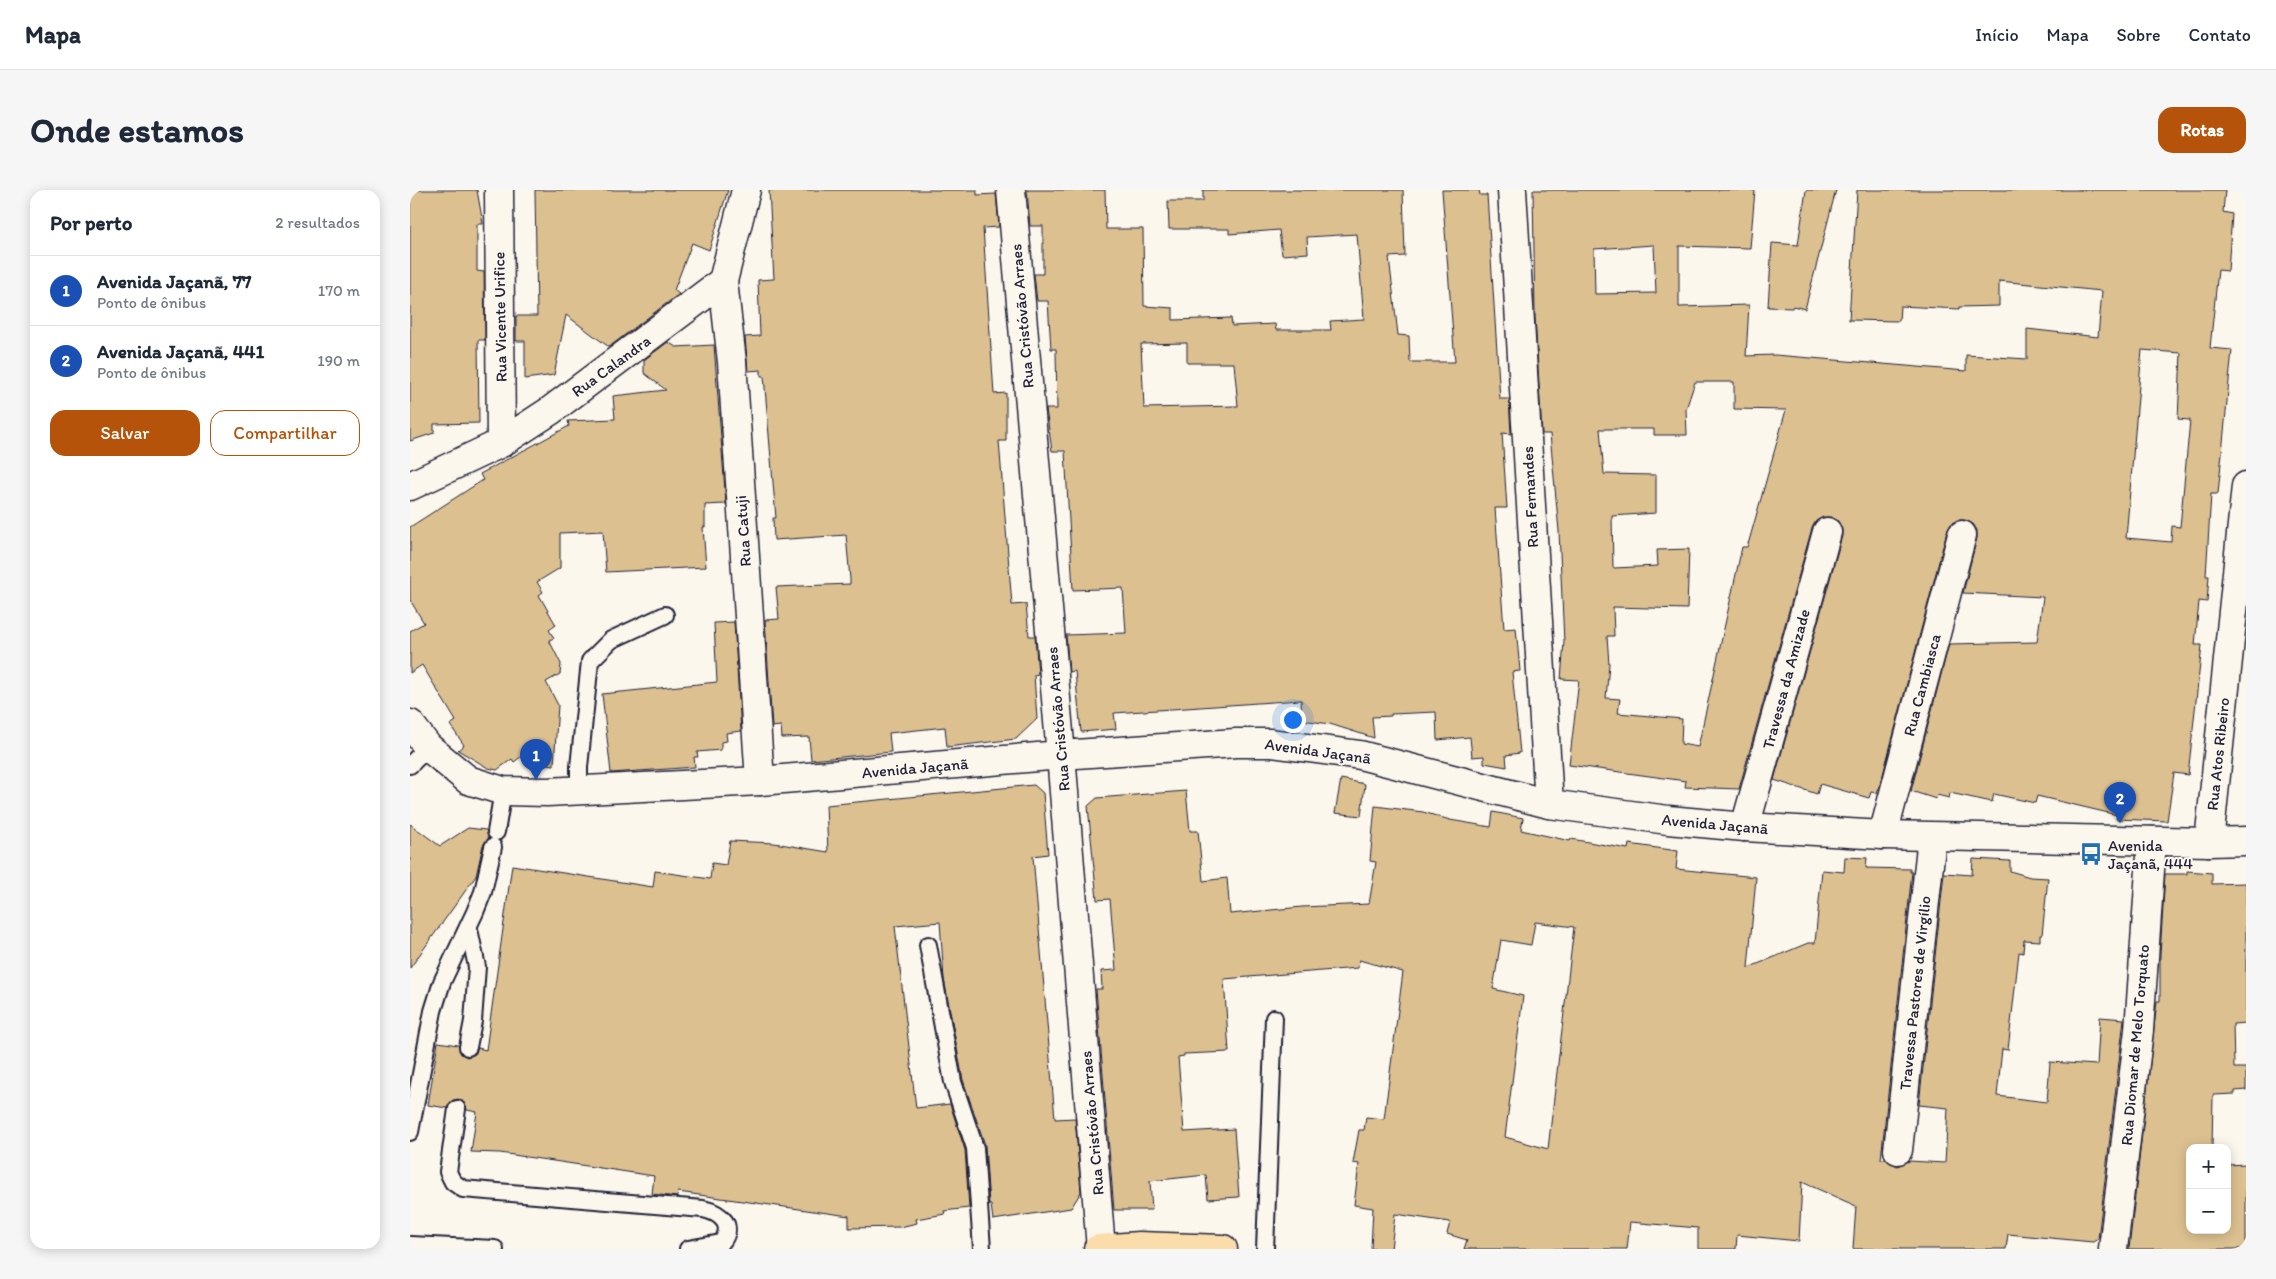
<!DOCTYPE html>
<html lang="pt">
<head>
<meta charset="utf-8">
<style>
	:root { --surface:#fff; --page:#f6f6f7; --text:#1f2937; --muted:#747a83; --line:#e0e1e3; --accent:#b45309 }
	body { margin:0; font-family:Itim,sans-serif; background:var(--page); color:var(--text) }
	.controls { position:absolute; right:15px; bottom:15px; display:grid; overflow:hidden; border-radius:10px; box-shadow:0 2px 12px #0003 }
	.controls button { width:45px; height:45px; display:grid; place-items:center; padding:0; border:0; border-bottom:1px solid var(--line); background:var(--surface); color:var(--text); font:25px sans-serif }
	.you { position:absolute; left:882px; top:529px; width:18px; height:18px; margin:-12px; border:4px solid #fff; border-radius:50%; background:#1a73e8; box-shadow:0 0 0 8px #1a73e833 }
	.badge { display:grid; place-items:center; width:32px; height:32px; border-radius:50%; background:var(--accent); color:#fff; font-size:16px; font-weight:700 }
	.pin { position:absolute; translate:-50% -41px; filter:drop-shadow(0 1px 2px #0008) }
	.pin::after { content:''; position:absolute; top:26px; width:18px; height:15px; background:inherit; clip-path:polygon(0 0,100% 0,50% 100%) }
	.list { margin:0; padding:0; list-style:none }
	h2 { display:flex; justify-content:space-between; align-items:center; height:65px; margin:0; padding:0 20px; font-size:21px }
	h2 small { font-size:16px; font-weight:400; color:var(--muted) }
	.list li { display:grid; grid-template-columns:32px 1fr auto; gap:15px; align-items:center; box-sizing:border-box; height:70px; padding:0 20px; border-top:1px solid var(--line) }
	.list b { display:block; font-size:19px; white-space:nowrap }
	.list p { margin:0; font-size:16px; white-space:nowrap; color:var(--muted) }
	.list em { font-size:16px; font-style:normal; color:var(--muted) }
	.actions { display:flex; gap:10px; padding:15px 20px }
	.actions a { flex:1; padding:11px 0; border:1px solid var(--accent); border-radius:15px; text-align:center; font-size:18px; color:var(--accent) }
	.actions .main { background:var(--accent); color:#fff }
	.map { position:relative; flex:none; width:1836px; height:1059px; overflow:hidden; border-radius:15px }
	header { display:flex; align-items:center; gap:30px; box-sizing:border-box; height:70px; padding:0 25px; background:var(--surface); border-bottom:1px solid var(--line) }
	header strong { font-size:24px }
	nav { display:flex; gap:28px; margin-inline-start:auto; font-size:18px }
	.intro { display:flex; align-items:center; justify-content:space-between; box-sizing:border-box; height:120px; padding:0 30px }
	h1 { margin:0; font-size:35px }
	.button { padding:12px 22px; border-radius:15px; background:var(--accent); color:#fff; font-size:18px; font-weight:700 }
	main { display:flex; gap:30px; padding:0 30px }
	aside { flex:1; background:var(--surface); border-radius:15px; box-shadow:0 2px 12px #0003 }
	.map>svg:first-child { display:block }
	.building { fill:#dcc090; stroke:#22223b; fill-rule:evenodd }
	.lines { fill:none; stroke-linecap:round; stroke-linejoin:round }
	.service-casing { stroke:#22223b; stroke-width:20 }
	.minor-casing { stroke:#22223b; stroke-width:31 }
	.tertiary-casing { stroke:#22223b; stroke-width:31 }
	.primary-casing { stroke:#22223b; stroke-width:31 }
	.service { stroke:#fbf7ec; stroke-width:16 }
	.minor { stroke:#fbf7ec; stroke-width:28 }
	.tertiary { stroke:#fbf7ec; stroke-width:28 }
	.primary { stroke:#fbddab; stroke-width:28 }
	.labels { text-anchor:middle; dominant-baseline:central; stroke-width:4; stroke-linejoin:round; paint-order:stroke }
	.street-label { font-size:16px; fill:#22223b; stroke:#fbf7ec }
	.poi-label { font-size:16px; fill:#22223b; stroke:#fbf7ec; text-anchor:start }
</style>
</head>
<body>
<header>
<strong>Mapa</strong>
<nav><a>Início</a><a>Mapa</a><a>Sobre</a><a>Contato</a></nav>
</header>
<div class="intro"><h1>Onde estamos</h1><a class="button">Rotas</a></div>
<main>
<aside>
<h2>Por perto<small>2 resultados</small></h2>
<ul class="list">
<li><span class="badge" style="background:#1a4fb4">1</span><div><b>Avenida Jaçanã, 77</b><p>Ponto de ônibus</p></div><em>170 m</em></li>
<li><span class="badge" style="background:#1a4fb4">2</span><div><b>Avenida Jaçanã, 441</b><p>Ponto de ônibus</p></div><em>190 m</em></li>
</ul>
<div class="actions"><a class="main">Salvar</a><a>Compartilhar</a></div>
</aside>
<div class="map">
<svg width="1836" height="1059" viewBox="0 0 1836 1059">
	<rect width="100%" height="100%" fill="#fbf7ec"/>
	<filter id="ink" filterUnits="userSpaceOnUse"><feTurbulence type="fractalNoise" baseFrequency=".02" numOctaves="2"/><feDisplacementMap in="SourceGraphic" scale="10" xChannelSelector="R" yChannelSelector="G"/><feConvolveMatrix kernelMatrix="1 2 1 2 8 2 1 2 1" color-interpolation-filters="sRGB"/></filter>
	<g filter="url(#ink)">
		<!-- building -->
		<g class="building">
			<path d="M0 0H67L73 34H67V81L74 82 75 150H68L69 233 24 234V243L0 251Z"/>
			<path d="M125 0H318L299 60 282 53 264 100 269 104 199 157 156 125 144 185 115 189V151H106V126H127Z"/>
			<path d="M359 0H567V5L586 4 589 37 573 38 584 204 596 203V251H589L602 415 616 414 619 446H625L628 484 624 485 627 529 606 549 537 557 535 537 479 543 481 562 401 570 399 547 372 548 371 536 362 537 355 430 369 429 366 397 440 394V389L436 345 364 350 363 328H366L354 186H351V180L338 181 335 147 350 146 348 90 364 89Z"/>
			<path d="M617 0H695L696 39H733L734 116 763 118V130L821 128 822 136 865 134 866 140H921L920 131 954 129 947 44 897 47 898 63 872 65 869 40 819 44V39H759L758 11H793V0H993L995 66 979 67 988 145 999 146 1000 172H1045L1032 0H1069L1070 5H1077L1090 209H1099L1101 244 1092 243 1097 318H1085L1092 412 1094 439 1106 438 1110 481 1102 482 1110 563 1096 565 1097 577 1074 573V566L1062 567 1060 547 1027 550 1026 522 981 524V526L962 527 964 548 920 534 892 530 891 510 704 523 706 539 671 542 665 481 659 482 656 445 716 443 713 398 663 400 655 261H642L636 219H647L646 159H641L638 111H627L624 84H633V36H620ZM777 153V173H824L828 216 734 218 731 154Z"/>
			<path d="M1123 0H1345L1340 58 1269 56V117L1339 115 1336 166 1365 165 1556 181V165L1617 169V139L1688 147 1692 101 1589 91V116L1549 117V119L1490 116 1489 131 1439 130 1447 0H1815L1813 22 1822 24 1818 81 1808 80 1800 158 1822 160 1808 304H1801L1796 386H1799L1797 412 1789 411 1785 455H1792L1778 585 1764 583 1757 631 1706 629 1707 625 1627 606 1625 613 1584 604 1582 612 1540 603 1539 608 1527 605 1526 609 1501 601 1539 454 1627 452 1633 407 1553 403 1567 348V340L1563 334 1555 330H1547L1541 334 1537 341 1471 592 1467 603 1461 602 1459 608 1410 594 1407 604 1364 590 1432 346V339L1428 331 1421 327H1413L1406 331 1402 338 1329 599 1275 597 1276 591 1159 575 1169 490 1151 489 1154 452 1149 341 1140 244H1132L1125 126ZM1244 55 1246 103 1185 104 1184 59ZM1732 160 1771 163 1768 229 1780 230 1770 337 1762 336 1761 352 1716 348ZM1285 192H1324V219L1376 220 1339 351 1337 357H1332L1288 557 1271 554 1272 529 1208 523 1210 509 1196 508 1199 474 1197 446H1204L1203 417 1277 419 1279 359 1247 360 1248 376 1203 378 1202 326 1246 323V285L1194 284 1190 239H1244V245H1277L1276 219Z"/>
			<path d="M1396 0H1426L1395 119 1383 116 1382 118 1358 117 1362 53 1388 55Z"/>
			<path d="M258 152 266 157 304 155 316 314 295 315V337H293L296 377 196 382 193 341 150 343V378L127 392 133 402 129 405 146 435 139 440 144 448 139 450 151 474 150 484 136 492 148 515 144 575 129 573 121 578 112 566 104 572 102 569 87 580 78 578 48 560 54 555 40 535 46 531 12 475 0 483V441L14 433 0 410V337L73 290 70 284 159 236 158 231 205 229 203 206 256 200 234 183V170Z"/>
			<path d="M324 432 331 541 316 543 317 551 311 552V560L287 562 288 567H284L285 577 201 583 192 504 307 492 304 433Z"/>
			<path d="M931 589 955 594 951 626 925 623Z"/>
			<path d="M624 595 633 603 638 664 623 666 645 929 665 928 671 1002 661 1018 583 1030 581 1015H579L575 955 553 890 534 789 530 732 485 736 506 918 540 914 555 960 559 1018 534 1021 535 1024 506 1029 507 1033 490 1037 439 1038V1026L268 1002 267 1007 242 1004 244 986 90 963 61 962 67 922 57 920 56 915 49 909 43 910 37 918 18 915 28 852 48 855 51 864 57 867 65 864 68 858 76 860 102 675 243 697 245 681 300 689 302 673 316 675 320 651 364 653 418 662 416 615Z"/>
			<path d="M776 601 780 641H788L793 691 817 688 820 724 892 717 959 714 966 672 960 671 965 616 1013 622 1040 630 1081 637 1083 622 1113 628 1111 640 1160 651 1161 649 1218 659 1219 654 1268 661 1266 679 1346 687 1338 778 1398 753H1405L1412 680 1434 682 1435 667 1457 668 1456 678 1500 679V682H1502L1471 969H1476L1487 976 1499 971 1535 973 1538 918 1509 915 1534 683 1562 685 1563 669 1600 671V681L1620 687 1638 688 1632 745H1630V751L1614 750 1613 763 1609 762 1598 860 1592 859 1587 906 1637 912 1640 872 1687 875 1690 827 1714 829 1688 1049 1683 1052 1598 1044 1596 1059H1443L1446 1016 1392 992 1389 1051 1327 1045 1326 1059H1288V1038L1220 1032 1217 1059H1054L1057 1050 1037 1044 1040 1032 985 1024 981 1059H961L963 1018 944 1015 949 974 943 973 949 940H954L956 927 974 929 993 782 949 770 948 778 814 789 819 862 774 864V866L768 867 774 942 824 939 829 1007 798 1009 796 985 740 991 742 1020H704L686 799H692L691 781 706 780 700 709 687 710 678 616 687 608ZM1125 732 1164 737 1138 959 1095 947 1113 806 1083 799 1091 750 1121 755Z"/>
			<path d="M0 634 30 656 58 638 76 640 79 648 73 655 66 686 0 778Z"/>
			<path d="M1777 681 1802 683V694L1836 693V833L1823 834 1824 878H1836V900L1825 901V904L1803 905 1802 958H1780V1040H1817V975L1836 974V1059H1719L1747 811H1750V765L1755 684H1777Z"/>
		</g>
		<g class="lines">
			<defs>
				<g id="service">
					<path d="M0 575 18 557"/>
					<path d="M169 600V577L180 471 201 450 255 425"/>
					<path d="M86 642 93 601"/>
					<path d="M518 755 543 892 565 958 572 1059"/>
					<path d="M58 857 63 831 67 777 59 739"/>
					<path d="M47 919 38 982 43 992 53 999 293 1019C312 1023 325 1036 311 1053L278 1059"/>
					<path d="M0 942 23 821 32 792 65 722 73 702 83 657"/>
					<path d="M0 1055 85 1059"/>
					<path d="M855 1059 864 828"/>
				</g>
				<g id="minor">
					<path d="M89 0 91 253"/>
					<path d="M601 0 651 565 691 1059"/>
					<path d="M1102 0 1139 614"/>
					<path d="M313 91 322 172 350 591"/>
					<path d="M0 296 91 253 140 221 313 91 336 0"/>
					<path d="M1335 637 1417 342"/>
					<path d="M1473 645 1552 345"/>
					<path d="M1799 652 1836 296"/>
					<path d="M1488 960 1522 647"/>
					<path d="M1703 1059 1729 840 1742 651"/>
				</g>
				<path id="tertiary" d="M0 534 18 557 58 590 93 601 137 602 350 591 651 565 826 553H861L950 565 1139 614 1258 630 1335 637 1473 645 1799 652 1836 651"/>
				<path id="primary" d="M688 1059 729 1056 813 1059"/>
			</defs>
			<!-- service casing -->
			<use href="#service" class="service-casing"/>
			<!-- minor casing -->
			<use href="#minor" class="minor-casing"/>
			<!-- tertiary casing -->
			<use href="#tertiary" class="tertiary-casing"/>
			<!-- primary casing -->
			<use href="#primary" class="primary-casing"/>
			<!-- service -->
			<use href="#service" class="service"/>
			<!-- minor -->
			<use href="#minor" class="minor"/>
			<!-- tertiary -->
			<use href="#tertiary" class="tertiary"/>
			<!-- primary -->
			<use href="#primary" class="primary"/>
		</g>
	</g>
	<!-- icons -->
	<defs>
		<symbol id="bus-bare" viewBox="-9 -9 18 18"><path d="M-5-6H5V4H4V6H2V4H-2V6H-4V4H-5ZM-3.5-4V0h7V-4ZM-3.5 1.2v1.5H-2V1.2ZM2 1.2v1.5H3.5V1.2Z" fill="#1f6fb2" stroke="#fbf7ec" stroke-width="2.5" paint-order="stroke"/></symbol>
	</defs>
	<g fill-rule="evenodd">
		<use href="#bus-bare" x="1665" y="648" width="32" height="32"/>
	</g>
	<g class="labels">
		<!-- street labels -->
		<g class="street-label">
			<text transform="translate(612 126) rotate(-95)">Rua Cristóvão Arraes</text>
			<text transform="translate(90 127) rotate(-91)">Rua Vicente Urifice</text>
			<text transform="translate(201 176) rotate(-36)">Rua Calandra</text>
			<text transform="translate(1120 307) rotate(-93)">Rua Fernandes</text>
			<text transform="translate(333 341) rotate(-94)">Rua Catuji</text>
			<text transform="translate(1376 489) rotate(-75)">Travessa da Amizade</text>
			<text transform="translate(1512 495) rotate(-75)">Rua Cambiasca</text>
			<text transform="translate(648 529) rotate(-95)">Rua Cristóvão Arraes</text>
			<text transform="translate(908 561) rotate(8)">Avenida Jaçanã</text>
			<text transform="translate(1808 564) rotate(-84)">Rua Atos Ribeiro</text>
			<text transform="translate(505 578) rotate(-5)">Avenida Jaçanã</text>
			<text transform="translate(1305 634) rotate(5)">Avenida Jaçanã</text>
			<text transform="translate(1505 803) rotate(-84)">Travessa Pastores de Virgílio</text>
			<text transform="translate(1725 855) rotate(-85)">Rua Diomar de Melo Torquato</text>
			<text transform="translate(682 933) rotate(-95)">Rua Cristóvão Arraes</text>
		</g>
		<!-- poi labels -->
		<g class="poi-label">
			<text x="1698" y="655">Avenida<tspan x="1698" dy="18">Jaçanã, 444</tspan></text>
		</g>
	</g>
</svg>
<div class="controls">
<button>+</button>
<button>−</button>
</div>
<div class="you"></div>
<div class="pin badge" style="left:126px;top:590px;background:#1a4fb4">1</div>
<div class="pin badge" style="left:1710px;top:633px;background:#1a4fb4">2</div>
</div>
</main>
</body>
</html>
